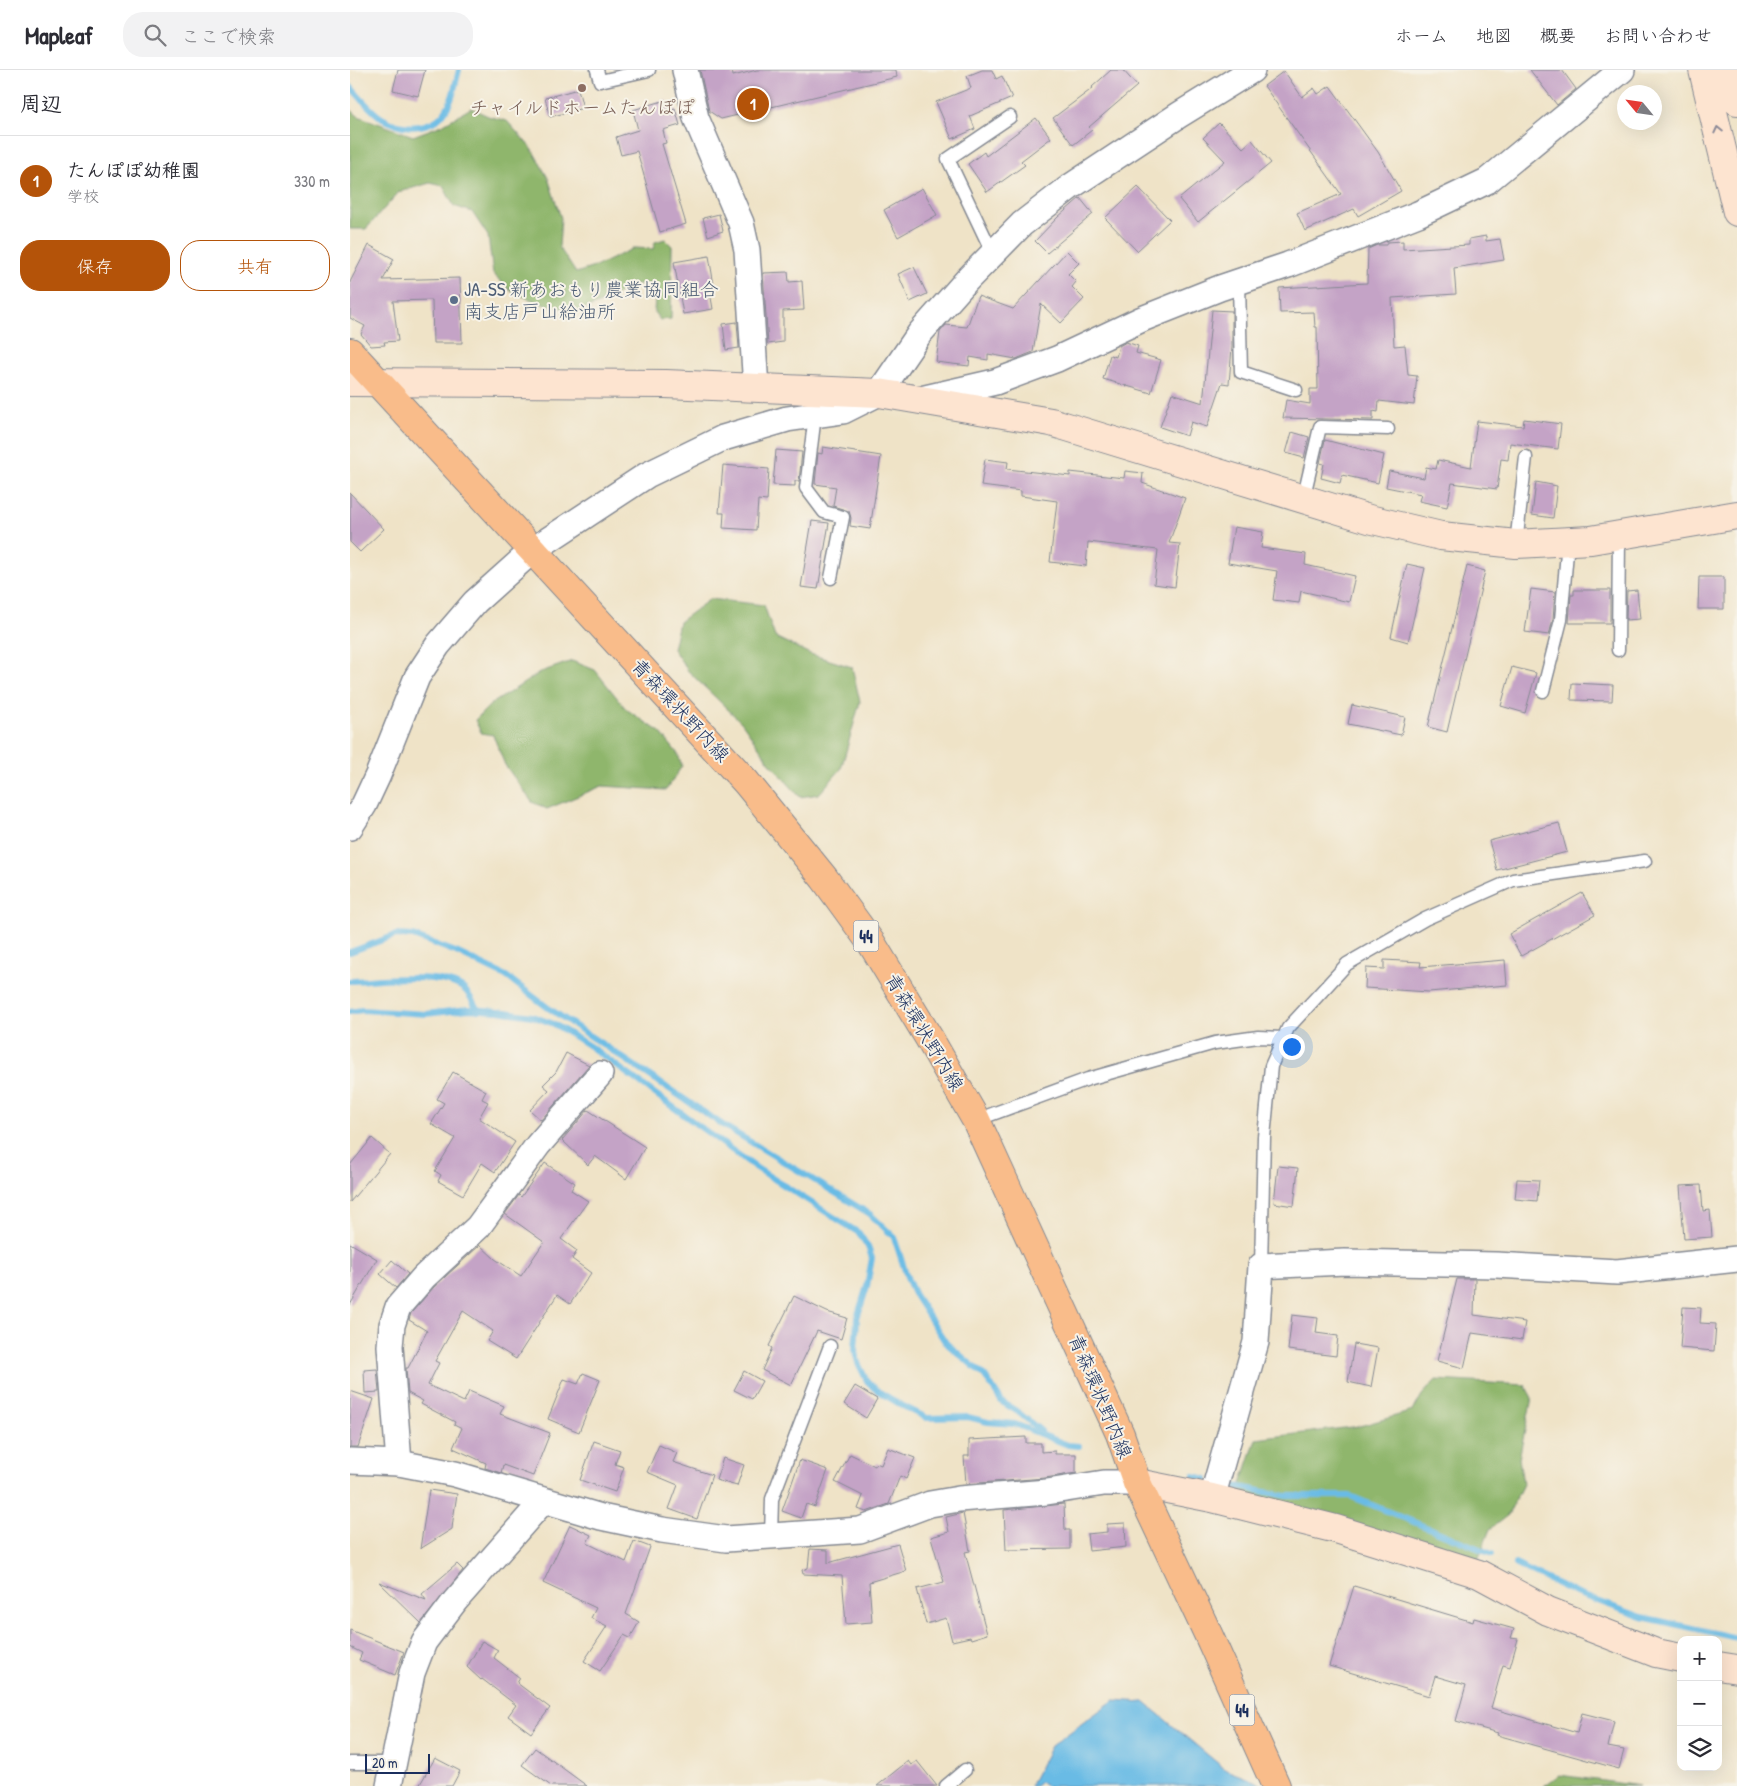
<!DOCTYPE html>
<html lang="ja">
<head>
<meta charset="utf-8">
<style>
	:root { --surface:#fff; --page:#f2f2f3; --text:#2b2b33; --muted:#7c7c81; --line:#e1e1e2; --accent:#b45309 }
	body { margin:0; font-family:"Patrick Hand","Klee One",sans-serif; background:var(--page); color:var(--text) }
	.controls { position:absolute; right:15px; bottom:15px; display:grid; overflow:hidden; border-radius:10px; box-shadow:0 5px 20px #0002 }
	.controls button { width:45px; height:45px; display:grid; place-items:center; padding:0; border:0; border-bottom:1px solid var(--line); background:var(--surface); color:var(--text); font:25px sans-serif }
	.compass { position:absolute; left:1267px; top:15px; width:45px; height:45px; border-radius:50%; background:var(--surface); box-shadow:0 5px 20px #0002; rotate:299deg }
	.scale { position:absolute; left:15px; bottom:12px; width:65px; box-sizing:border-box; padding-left:5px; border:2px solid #1b2f5e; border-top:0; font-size:14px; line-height:18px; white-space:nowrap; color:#1b2f5e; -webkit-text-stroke:4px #f7f3e8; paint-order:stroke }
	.you { position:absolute; left:941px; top:976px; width:18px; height:18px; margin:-12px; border:4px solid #fff; border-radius:50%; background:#1a73e8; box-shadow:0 0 0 8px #1a73e833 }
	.badge { display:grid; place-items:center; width:32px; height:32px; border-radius:50%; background:var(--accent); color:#fff; font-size:16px; font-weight:700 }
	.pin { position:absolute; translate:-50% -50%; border:2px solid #fff; box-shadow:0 1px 5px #0006 }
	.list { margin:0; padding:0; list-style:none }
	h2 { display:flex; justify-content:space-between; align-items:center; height:65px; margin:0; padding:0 20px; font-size:21px }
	h2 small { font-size:16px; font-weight:400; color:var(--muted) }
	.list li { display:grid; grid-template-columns:32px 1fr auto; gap:15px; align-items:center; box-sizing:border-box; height:90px; padding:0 20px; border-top:1px solid var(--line) }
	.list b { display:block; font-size:19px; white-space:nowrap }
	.list p { margin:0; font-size:16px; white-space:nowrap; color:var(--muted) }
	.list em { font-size:16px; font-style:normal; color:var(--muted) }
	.actions { display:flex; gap:10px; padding:15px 20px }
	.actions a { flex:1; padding:11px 0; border:1px solid var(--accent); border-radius:20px; text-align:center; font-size:18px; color:var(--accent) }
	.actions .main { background:var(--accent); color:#fff }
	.icon { flex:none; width:28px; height:28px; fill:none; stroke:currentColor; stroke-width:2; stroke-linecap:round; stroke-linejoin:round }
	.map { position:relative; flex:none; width:1387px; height:1716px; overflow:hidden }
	header { display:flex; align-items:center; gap:30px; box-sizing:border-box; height:70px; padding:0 25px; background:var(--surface); border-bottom:1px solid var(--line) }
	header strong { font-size:24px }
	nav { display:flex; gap:28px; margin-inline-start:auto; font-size:18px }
	.search { width:350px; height:45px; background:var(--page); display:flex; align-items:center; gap:12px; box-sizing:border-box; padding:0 18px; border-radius:20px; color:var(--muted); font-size:19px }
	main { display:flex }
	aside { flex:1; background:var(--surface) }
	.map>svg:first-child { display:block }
	.forest { fill:#8fb66c; stroke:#557265 }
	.water { fill:#69bbe5; stroke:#4275a2 }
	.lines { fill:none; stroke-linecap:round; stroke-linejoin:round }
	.stream { stroke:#69bbe5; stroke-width:6 }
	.building { fill:#c4a3c6 }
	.lane-casing { stroke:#858992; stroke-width:15 }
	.street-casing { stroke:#858992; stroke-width:28 }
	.secondary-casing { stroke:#858992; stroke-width:30 }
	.primary-casing { stroke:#858992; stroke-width:30 }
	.lane { stroke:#fff; stroke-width:12 }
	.street { stroke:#fff; stroke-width:25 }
	.secondary { stroke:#fde4d0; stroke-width:28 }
	.primary { stroke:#f9bc8a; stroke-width:28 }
	.oneway { stroke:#8c8a97 }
	.education-dot { fill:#8d6e63; stroke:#f7f3e8; stroke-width:2 }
	.service-dot { fill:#5c6f8a; stroke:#f7f3e8; stroke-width:2 }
	.labels { text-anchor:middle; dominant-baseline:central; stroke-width:4; stroke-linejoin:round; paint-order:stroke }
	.shield { fill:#f7f3e8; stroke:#5d6a87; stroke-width:1 }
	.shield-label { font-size:18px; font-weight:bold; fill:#1b2f5e }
	.education-label { font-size:19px; fill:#785e54; stroke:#f7f3e8 }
	.service-label { font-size:19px; fill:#4e5e75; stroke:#f7f3e8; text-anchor:start }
	.street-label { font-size:19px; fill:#1b2f5e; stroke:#f7f3e8 }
</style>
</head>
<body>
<header>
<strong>Mapleaf</strong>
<div class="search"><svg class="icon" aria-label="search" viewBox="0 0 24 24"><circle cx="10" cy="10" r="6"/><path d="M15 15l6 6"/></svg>ここで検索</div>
<nav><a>ホーム</a><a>地図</a><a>概要</a><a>お問い合わせ</a></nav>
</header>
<main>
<aside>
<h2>周辺<small></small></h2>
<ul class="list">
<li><span class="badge">1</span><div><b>たんぽぽ幼稚園</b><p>学校</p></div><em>330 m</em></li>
</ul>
<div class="actions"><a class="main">保存</a><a>共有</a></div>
</aside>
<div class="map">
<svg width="1387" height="1716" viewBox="0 0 1387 1716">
	<rect width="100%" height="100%" fill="#f7f3e8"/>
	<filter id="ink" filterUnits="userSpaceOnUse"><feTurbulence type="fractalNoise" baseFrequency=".02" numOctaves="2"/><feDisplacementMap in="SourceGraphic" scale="10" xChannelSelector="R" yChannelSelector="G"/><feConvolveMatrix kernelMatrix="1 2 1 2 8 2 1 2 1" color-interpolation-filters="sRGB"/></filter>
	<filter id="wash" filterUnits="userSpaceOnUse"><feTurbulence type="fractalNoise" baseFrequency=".0096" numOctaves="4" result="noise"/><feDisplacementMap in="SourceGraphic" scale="20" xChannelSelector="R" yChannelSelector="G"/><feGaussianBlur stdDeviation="1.12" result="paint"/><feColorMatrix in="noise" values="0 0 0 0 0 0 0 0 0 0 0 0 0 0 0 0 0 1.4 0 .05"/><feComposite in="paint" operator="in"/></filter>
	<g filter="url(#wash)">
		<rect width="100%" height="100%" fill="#efe3c7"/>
		<!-- forest -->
		<g class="forest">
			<path d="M121 38 138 46 157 51 182 79 198 108 211 148 209 177 226 203 247 196 284 178 303 179 305 172 315 169 322 176 321 249 310 250 304 242 306 214H281L257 231 228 241 195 235 162 222 143 204 138 166 122 142 104 136 93 116 80 113 49 122 16 159H0V39L8 46 63 66 92 55Z"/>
			<path d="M360 529 414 535 425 567 460 584 502 597 510 632 491 699 469 724 450 727 420 693 392 653 338 601 323 579 329 552Z"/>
			<path d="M222 591 245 600 276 639 310 662 328 684 332 696 316 720 252 716 197 739 182 732 155 695 143 665 131 663 125 650 140 635 191 602Z"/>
			<path d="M1086 1310 1175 1315 1182 1328 1169 1388 1173 1414 1158 1445 1140 1459 1128 1490 888 1423 906 1369 1010 1356 1063 1341 1072 1325Z"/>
			<path d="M1209 1705 1290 1716H1194Z"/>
		</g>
		<!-- water -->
		<path class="water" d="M764 1630 794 1632 876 1700 917 1716H695L690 1712 685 1716H680L701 1676Z"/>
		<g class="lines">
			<!-- stream -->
			<g class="stream">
				<path d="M0 16C20 39 36 61 70 56 79 54 87 52 93 44 103 32 105 15 109 0"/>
				<path d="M0 882 46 865 63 866 106 882 156 906 197 937 376 1057 520 1144 544 1167 558 1210 565 1225 596 1273 635 1306 652 1332 668 1342 691 1361"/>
				<path d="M0 911C28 910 94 901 115 920 120 925 124 934 128 940"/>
				<path d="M0 942 12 940 76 944 118 939 148 941 182 946 204 954 241 977 405 1097 509 1163 518 1177 522 1188 517 1216 507 1248 505 1280 508 1293 517 1311 528 1321 551 1335 577 1348 618 1347 638 1352 665 1354 718 1375 729 1376"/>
				<path d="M844 1406 856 1409"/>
				<path d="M880 1415 936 1426H1000L1142 1484"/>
				<path d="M1165 1494 1228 1524 1292 1547 1387 1568"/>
			</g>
		</g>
		<g id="blocks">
			<!-- building -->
			<g class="building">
				<path d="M48 0H75L68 26 43 20Z"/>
				<path d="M350 0H382L383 6 407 0H546L547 7 371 49 359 41Z"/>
				<path d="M632 0H642L646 9 652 6 662 28 620 46 625 59 602 69 586 32 621 18 617 6Z"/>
				<path d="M761 0H773L787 16 739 57 742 60 723 75 703 48 743 18 742 17Z"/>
				<path d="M1180 0H1212L1226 19 1207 35Z"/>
				<path d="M934 1 952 27 964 18 968 24 980 16 1028 82 1051 121 1008 146 1004 139 955 161 947 143 991 124 914 16Z"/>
				<path d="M228 19 233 38 200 47 195 28Z"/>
				<path d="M316 30 319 40 325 38 330 55 313 60 316 73 312 74 336 154 310 162 287 81 271 85 266 67 288 60 283 40Z"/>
				<path d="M686 48 701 68 671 91 675 95 637 122 618 94 634 82 636 86Z"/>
				<path d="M869 53 893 78 902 70 921 93 848 152 829 129 875 91 853 68Z"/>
				<path d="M788 117 820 150 787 181 755 148Z"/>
				<path d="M572 118 587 145 548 167 534 140Z"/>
				<path d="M730 128 743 144 697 183 685 171 708 147Z"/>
				<path d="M369 144 373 161 358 166 353 148Z"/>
				<path d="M1136 166V171L1150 169 1154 190 1104 198 1106 224 1042 228 1044 276 1055 275 1058 305 1067 306 1064 335 1029 331 1028 342 1023 341V350L933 348 936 330 960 334V319H968L967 257H965L964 242 930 243 929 218 1017 213 1018 179 1027 175H1036L1037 172 1053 171V179L1119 175V169Z"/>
				<path d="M19 175 44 189 33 210 110 208 112 273H83L82 230 43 231 48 271 34 272 35 275 21 276 11 264 15 256 0 248V212Z"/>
				<path d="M717 181 729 193 718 204 726 212 722 217 734 229 711 253 691 234 683 282 666 289 638 284V290L620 287 619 296 586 292 590 262 596 255 617 257 628 226 663 239Z"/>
				<path d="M359 186 365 221 360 222 363 239 333 244 324 192Z"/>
				<path d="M564 197 577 224 560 232 548 204Z"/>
				<path d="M438 202 439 212 452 211 454 240 433 241V272L418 274 413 203Z"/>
				<path d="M862 240 882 241V277L879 314 872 313 857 357 841 352 837 366 810 357 822 323 853 333Z"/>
				<path d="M387 252 389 278 376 280 373 254Z"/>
				<path d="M776 272 788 276 786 283 811 290 801 323 753 309 760 285 766 287 769 276Z"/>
				<path d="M1174 349 1211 354 1208 379 1160 373 1158 390 1151 389 1147 419 1102 413 1097 437 1069 431 1071 424 1036 417 1039 401 1074 408 1076 397 1086 399 1088 390 1121 397 1127 351 1173 356Z"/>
				<path d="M942 362 959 367 954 388 936 383Z"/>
				<path d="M975 370 1034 385 1028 413 992 405 990 413 971 408 974 394 970 393Z"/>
				<path d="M473 377 531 386 520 459 500 456 501 448 499 441 483 436 486 417 465 414 468 383 472 384Z"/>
				<path d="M426 380 452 382 449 411H445V416L423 415Z"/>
				<path d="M635 389 658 392 657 399 720 406V402L774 408 775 401 793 403 792 413 835 428 819 473 830 474 825 517 804 514 808 480 738 472 736 496 700 492 707 431 671 426V421L631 416Z"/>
				<path d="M373 395 419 399 417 431 408 430 406 460 373 458 374 443H369Z"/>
				<path d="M1186 412 1207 416 1203 448 1182 445Z"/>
				<path d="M0 423 34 459 10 482 0 472Z"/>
				<path d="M462 451 479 453 468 519 451 517Z"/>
				<path d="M884 457 913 462 911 478 956 484 955 495 1005 506 999 532 951 521 949 533 923 530 927 501 878 493Z"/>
				<path d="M1057 494 1075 498 1058 572 1041 567Z"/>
				<path d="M1117 496 1135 501 1097 662 1078 657Z"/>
				<path d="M1349 507H1374V539H1348Z"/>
				<path d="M1181 519 1205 522 1203 549 1199 565 1175 562Z"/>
				<path d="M1224 520H1260V553H1219L1221 525H1224Z"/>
				<path d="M1287 520 1290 549 1276 550 1277 521Z"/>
				<path d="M1162 597 1186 603 1175 643 1151 636Z"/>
				<path d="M1222 613 1263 615 1262 631 1221 630Z"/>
				<path d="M1002 635 1055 647 1051 665 998 654Z"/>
				<path d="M1209 753 1217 782 1147 800 1139 771Z"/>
				<path d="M1232 823 1245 845 1171 886 1159 864Z"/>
				<path d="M1034 890 1071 892 1070 897 1155 890 1157 915 1079 922 1015 918 1016 898 1034 899Z"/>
				<path d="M216 983 239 995 191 1050 180 1040 199 1020 193 1015 206 1002Z"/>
				<path d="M103 1002 136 1021 132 1029 138 1032 129 1048 165 1072 145 1102 132 1093 113 1125 88 1111 91 1105 85 1101 105 1068 81 1054 94 1033 87 1029Z"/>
				<path d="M238 1040 295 1077 276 1109 245 1086 238 1095 212 1070Z"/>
				<path d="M22 1068 40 1084 0 1132V1095Z"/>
				<path d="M195 1093 225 1113 221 1120 238 1131 211 1169 227 1181 222 1189 241 1203 220 1234 207 1225 166 1289 137 1271 143 1261 113 1241 85 1291 89 1293 78 1315 114 1332 119 1321 154 1336 150 1344 200 1363 183 1406 153 1395 151 1403 135 1398 136 1393 103 1378 112 1358 104 1354 105 1352 71 1334 73 1331 58 1323 56 1298H58L77 1261 59 1250 61 1243 84 1217 130 1175 145 1189 171 1206 194 1172 155 1144 169 1125 171 1127Z"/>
				<path d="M928 1096 948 1098 944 1136 924 1133Z"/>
				<path d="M1167 1109 1189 1110 1187 1131 1165 1129Z"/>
				<path d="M1351 1115 1353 1141 1360 1140 1362 1167 1334 1169 1330 1116Z"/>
				<path d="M0 1173 27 1189 0 1235Z"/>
				<path d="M42 1190 58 1204 46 1218 30 1204Z"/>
				<path d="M1107 1209H1125L1124 1245 1175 1252 1172 1270 1122 1263 1114 1298 1087 1291Z"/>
				<path d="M444 1226 477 1242 497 1248 491 1269 467 1261 441 1315 412 1300 422 1278 419 1276Z"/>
				<path d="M1333 1237 1351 1238 1350 1253 1366 1254 1364 1281 1330 1278Z"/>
				<path d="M942 1245 968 1248 966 1263 988 1266 986 1286 938 1280Z"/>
				<path d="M1004 1274 1028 1278 1021 1317 998 1312Z"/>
				<path d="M27 1299 29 1322 15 1323 14 1300Z"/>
				<path d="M394 1301 412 1311 402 1329 384 1320Z"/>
				<path d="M233 1303 250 1310 229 1362 198 1349 214 1309 228 1314Z"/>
				<path d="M505 1316 527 1329 516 1348 494 1334Z"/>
				<path d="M0 1321 24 1329 8 1377H0Z"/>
				<path d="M676 1367V1373H691V1382L705 1381V1384H726V1403L695 1408 616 1414 614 1386H619V1370Z"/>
				<path d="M244 1371 270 1380 265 1394 274 1397 265 1422 230 1410Z"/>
				<path d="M309 1375 327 1383 323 1392 362 1405 347 1449 319 1439 328 1415 297 1402Z"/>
				<path d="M538 1378 565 1388 556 1409 550 1406 539 1434 516 1442 508 1439 513 1426 485 1412 500 1384 525 1396 526 1393 531 1395Z"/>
				<path d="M373 1388 394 1395 387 1416 366 1410Z"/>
				<path d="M450 1390 478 1400 465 1437 456 1434 451 1448 432 1441Z"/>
				<path d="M79 1420 107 1424 103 1450 102 1459 70 1479Z"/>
				<path d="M714 1434 715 1460H720V1479L656 1480 654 1440Z"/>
				<path d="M613 1443 620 1481 615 1482 637 1564 621 1569 620 1567 602 1571 596 1548 576 1554 567 1519 594 1512 581 1467 599 1462 596 1447Z"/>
				<path d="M775 1453 776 1477 739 1481 737 1464 757 1462V1454Z"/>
				<path d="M220 1455 241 1465 237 1473 276 1492 284 1471 300 1477 276 1544 289 1552 280 1568 274 1565 250 1601 234 1591 257 1556 241 1548 246 1538 193 1513Z"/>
				<path d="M548 1474 556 1501 519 1512 522 1552 496 1554 492 1506 453 1504 452 1500 458 1498 460 1479 478 1480V1493Z"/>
				<path d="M107 1494 113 1500 71 1553 29 1512 76 1530 72 1524Z"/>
				<path d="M1004 1516 1123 1552 1124 1548 1164 1559 1161 1568 1168 1569 1160 1597 1153 1595 1141 1638 1227 1663 1232 1643 1264 1651 1258 1677 1274 1680 1269 1699 1147 1665 1148 1663 1106 1651 1116 1615 1085 1606 1079 1626 979 1596Z"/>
				<path d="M0 1560 54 1582 45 1605 9 1590 12 1583 0 1577Z"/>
				<path d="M132 1571 148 1580 144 1588 170 1608 167 1613 200 1638 181 1663 158 1646 166 1635 132 1609 131 1610 117 1597Z"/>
				<path d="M185 1678 237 1716H201L172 1695Z"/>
				<path d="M85 1688 110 1701 102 1716H69Z"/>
				<path d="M558 1691 561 1695 567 1691 587 1716H527Z"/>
			</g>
		</g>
	</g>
	<g filter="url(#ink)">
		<use href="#blocks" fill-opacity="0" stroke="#858992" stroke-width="1"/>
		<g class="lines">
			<defs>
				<g id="lane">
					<path d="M247 0 250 11 299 0"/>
					<path d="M643 184 598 89 660 47"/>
					<path d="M889 212 891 302 946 320"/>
					<path d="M465 345 456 418 474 442 493 447 481 508"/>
					<path d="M953 430 970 357 1038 359"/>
					<path d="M1166 474 1176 387"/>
					<path d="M1268 580 1269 465"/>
					<path d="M1193 621 1211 550 1218 471"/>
					<path d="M626 1050 738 1009 865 973 908 967 933 968"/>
					<path d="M911 1196 914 1067 921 996 938 958 997 894 1075 849 1163 810 1295 791"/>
					<path d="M421 1467 422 1429 480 1276"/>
					<path d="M0 1693H44"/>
					<path d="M596 1716 615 1700"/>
				</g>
				<g id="street">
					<path d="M335 0 346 48 391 153 397 180 406 318"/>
					<path d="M571 329 645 312 707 289 792 249 870 218 938 195 1068 144 1137 111 1272 0"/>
					<path d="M0 757 14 735 28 705 67 607 88 575 125 532 183 480 297 405 373 368 437 349 493 341 529 323 570 263 617 210 672 154 720 117 829 45 902 0"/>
					<path d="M0 1391 49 1393 105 1404 251 1447 312 1460 376 1469 510 1460 580 1434 609 1429 697 1422 754 1413H787"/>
					<path d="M49 1393 40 1276 42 1255 48 1237 74 1207 128 1157 188 1075 250 1004"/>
					<path d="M862 1428 906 1272 911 1196 995 1192 1146 1195 1267 1202 1387 1189"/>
					<path d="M39 1716 62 1603 74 1572 105 1531 193 1431"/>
				</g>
				<g id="secondary">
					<path d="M1353 0 1387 142"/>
					<path d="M1380 0 1387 31"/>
					<path d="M0 312 316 314 529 323 701 352 1019 449 1091 466 1166 474 1241 470 1387 445"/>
					<path d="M787 1413 862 1428 986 1459 1129 1504 1198 1541 1306 1583 1331 1588"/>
					<path d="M1368 1596 1387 1599"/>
				</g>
				<path id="primary" d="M0 282 396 712 474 808 522 874 579 968 626 1050 770 1364 787 1413 858 1564 926 1716"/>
			</defs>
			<!-- lane casing -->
			<use href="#lane" class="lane-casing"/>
			<!-- street casing -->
			<use href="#street" class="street-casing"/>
			<!-- secondary casing -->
			<use href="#secondary" class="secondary-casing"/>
			<!-- primary casing -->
			<use href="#primary" class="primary-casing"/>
			<!-- lane -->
			<use href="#lane" class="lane"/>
			<!-- street -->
			<use href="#street" class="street"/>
			<!-- secondary -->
			<use href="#secondary" class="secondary"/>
			<!-- primary -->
			<use href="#primary" class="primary"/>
		</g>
		<!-- one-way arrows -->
		<defs><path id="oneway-chevron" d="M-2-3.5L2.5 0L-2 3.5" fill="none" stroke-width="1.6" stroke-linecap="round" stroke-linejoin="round" transform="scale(1.25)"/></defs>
		<use class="oneway" href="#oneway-chevron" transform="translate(1368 60) rotate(-103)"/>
	</g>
	<!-- markers -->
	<circle class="education-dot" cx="232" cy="18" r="5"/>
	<circle class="service-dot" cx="104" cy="230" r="5"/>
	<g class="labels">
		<!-- shield labels -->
		<g class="shield">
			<rect x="503.5" y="850.5" width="25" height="31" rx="4"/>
			<rect x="879.5" y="1624.5" width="25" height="31" rx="4"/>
		</g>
		<g class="shield-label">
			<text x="516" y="866">44</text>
			<text x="892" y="1640">44</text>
		</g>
		<!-- education labels -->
		<g class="education-label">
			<text x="232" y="37">チャイルドホームたんぽぽ</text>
		</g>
		<!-- service labels -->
		<g class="service-label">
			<text x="114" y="219">JA-SS 新あおもり農業協同組合<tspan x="114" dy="22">南支店戸山給油所</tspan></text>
		</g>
		<!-- street labels -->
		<g class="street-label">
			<text transform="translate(331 640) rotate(47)">青森環状野内線</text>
			<text transform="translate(575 962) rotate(59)">青森環状野内線</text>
			<text transform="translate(751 1326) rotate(67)">青森環状野内線</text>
		</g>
	</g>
</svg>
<div class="controls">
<button>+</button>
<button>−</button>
<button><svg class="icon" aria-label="layers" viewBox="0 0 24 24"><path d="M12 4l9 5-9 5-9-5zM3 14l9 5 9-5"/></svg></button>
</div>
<svg class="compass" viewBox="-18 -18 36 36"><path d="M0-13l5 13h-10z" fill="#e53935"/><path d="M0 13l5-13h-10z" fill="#7c7c81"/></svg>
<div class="scale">20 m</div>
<div class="you"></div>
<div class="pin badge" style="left:403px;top:34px">1</div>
</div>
</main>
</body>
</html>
